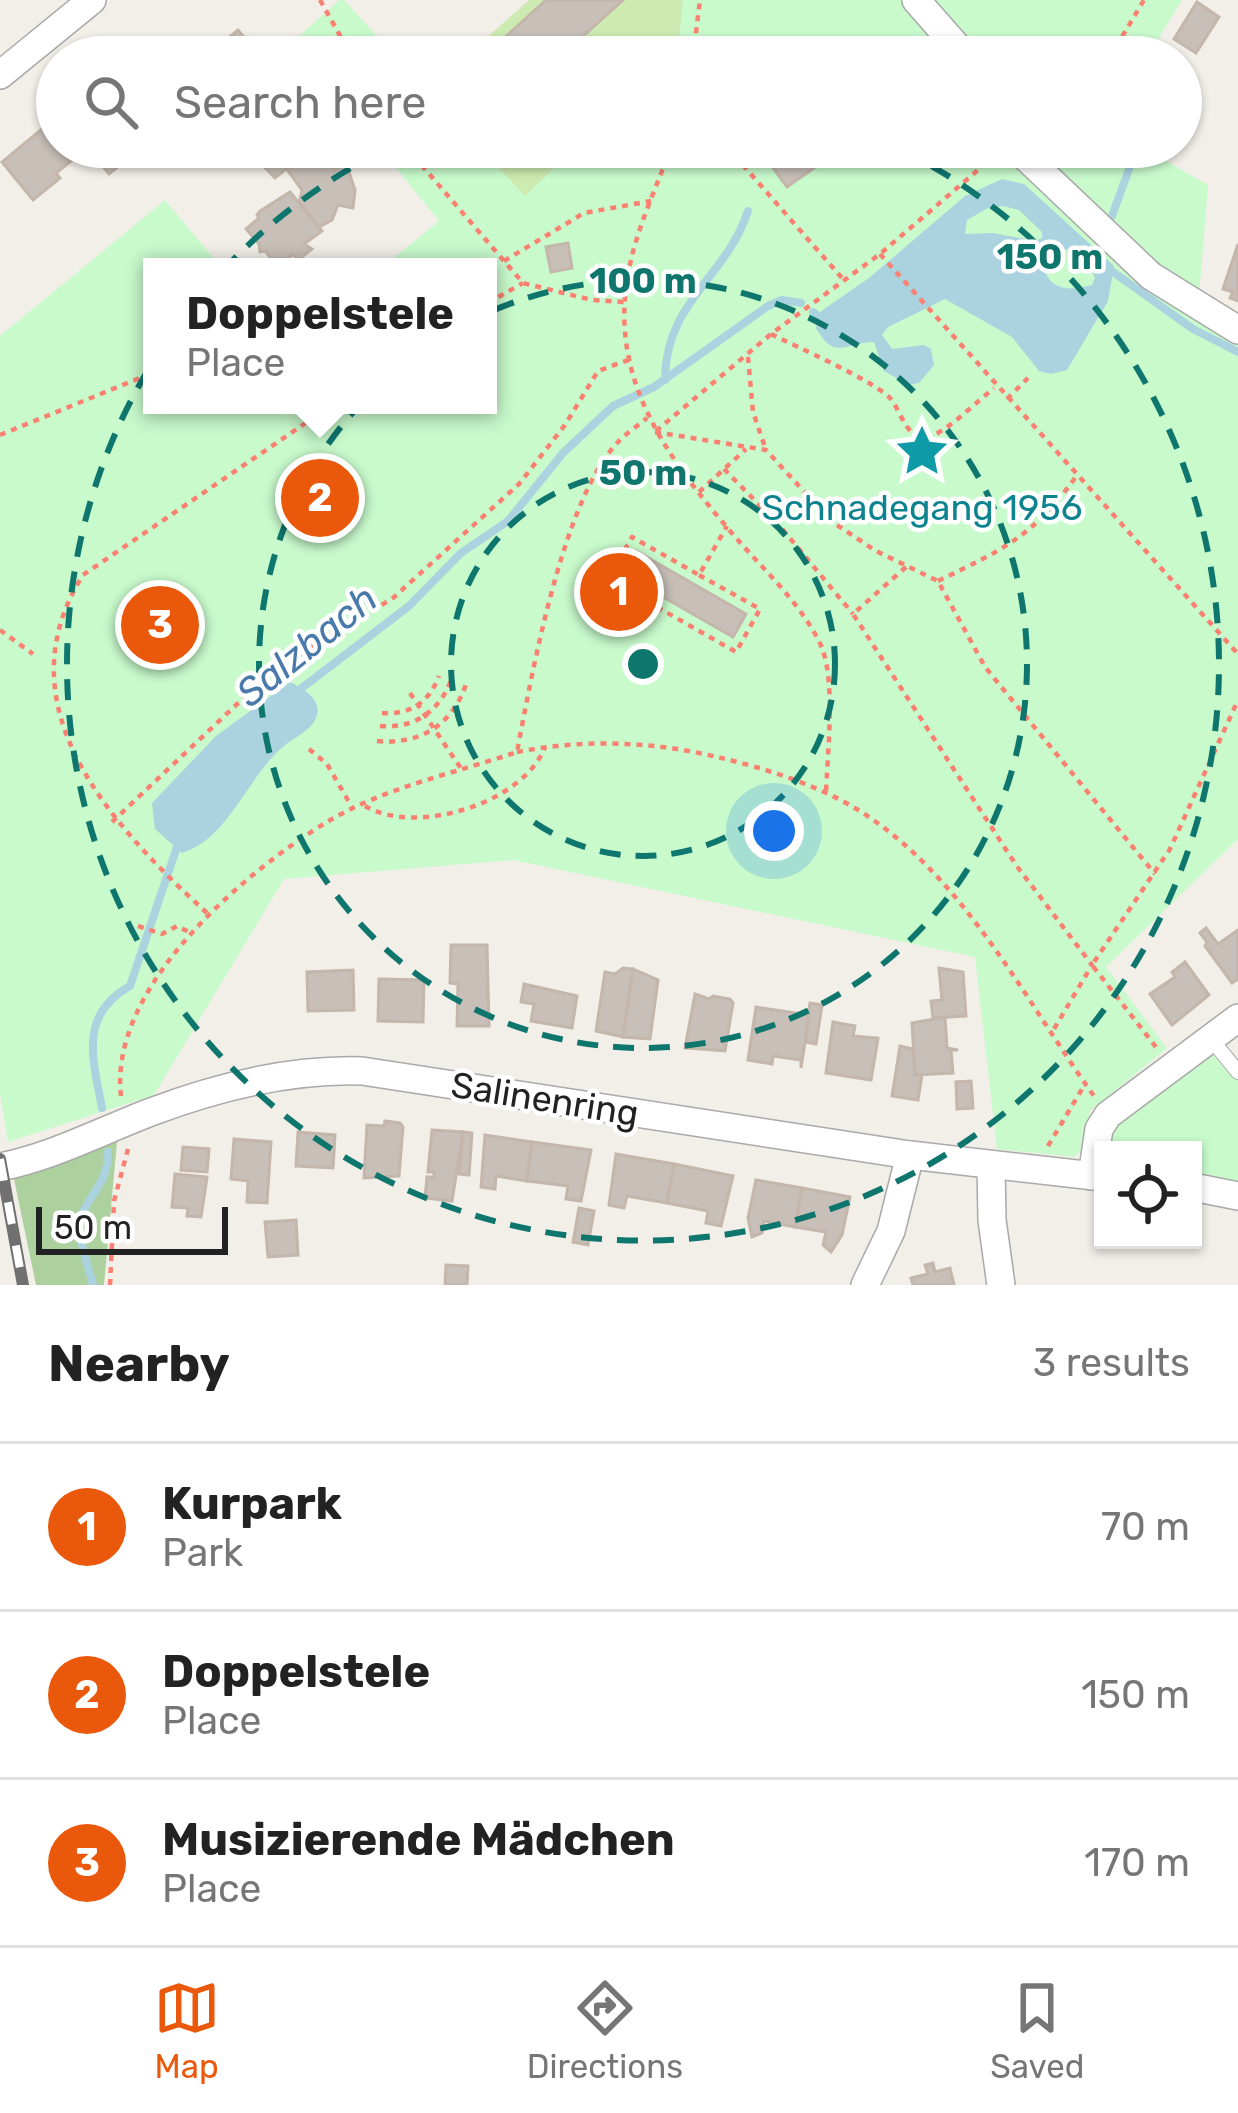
<!DOCTYPE html>
<html lang="en">
<head>
<meta charset="utf-8">
<style>
	:root { --surface:#fff; --page:#f2f2f2; --text:#222; --muted:#767676; --line:#e0e0e0; --accent:#ea580c }
	body { margin:0; font-family:Rubik,sans-serif; background:var(--page); color:var(--text) }
	.controls { position:absolute; right:36px; bottom:36px; display:grid; overflow:hidden; border-radius:0px; box-shadow:0 3px 9px #0004 }
	.controls button { width:108px; height:108px; display:grid; place-items:center; padding:0; border:0; border-bottom:3px solid var(--line); background:var(--surface); color:var(--text); font:60px sans-serif }
	.scale { position:absolute; left:36px; bottom:30px; width:192px; box-sizing:border-box; padding-left:12px; border:6px solid #222; border-top:0; font-size:33px; line-height:42px; white-space:nowrap; color:#222; -webkit-text-stroke:9px #fff; paint-order:stroke }
	.you { position:absolute; left:774px; top:831px; width:42px; height:42px; margin:-30px; border:9px solid #fff; border-radius:50%; background:#1a73e8; box-shadow:0 0 0 18px #1a73e833 }
	.badge { display:grid; place-items:center; width:78px; height:78px; border-radius:50%; background:var(--accent); color:#fff; font-size:39px; font-weight:700 }
	.pin { position:absolute; translate:-50% -50%; border:6px solid #fff; box-shadow:0 3px 12px #0006 }
	.popup { position:absolute; left:143px; top:258px; width:354px; height:156px; box-sizing:border-box; display:grid; place-content:center; border-radius:0px; background:var(--surface); filter:drop-shadow(0 3px 9px #0005); font-size:39px; white-space:nowrap; color:var(--muted) }
	.popup b { font-size:45px; color:var(--text) }
	.popup::after { content:''; position:absolute; left:50%; top:100%; margin-left:-24px; border:24px solid transparent; border-top-color:var(--surface) }
	.list { margin:0; padding:0; list-style:none }
	h2 { display:flex; justify-content:space-between; align-items:center; height:156px; margin:0; padding:0 48px; font-size:51px }
	h2 small { font-size:39px; font-weight:400; color:var(--muted) }
	.list li { display:grid; grid-template-columns:78px 1fr auto; gap:36px; align-items:center; box-sizing:border-box; height:168px; padding:0 48px; border-top:3px solid var(--line) }
	.list b { display:block; font-size:45px; white-space:nowrap }
	.list p { margin:0; font-size:39px; white-space:nowrap; color:var(--muted) }
	.list em { font-size:39px; font-style:normal; color:var(--muted) }
	.icon { flex:none; width:66px; height:66px; fill:none; stroke:currentColor; stroke-width:2; stroke-linecap:round; stroke-linejoin:round }
	.map { position:relative; flex:none; width:1238px; height:1285px; overflow:hidden }
	.search { position:absolute; background:var(--surface); box-shadow:0 3px 9px #0004; left:36px; right:36px; top:36px; height:132px; display:flex; align-items:center; gap:30px; box-sizing:border-box; padding:0 42px; border-radius:66px; color:var(--muted); font-size:45px }
	.sheet { height:660px; background:var(--surface) }
	nav { display:flex; justify-content:space-around; align-items:center; box-sizing:border-box; height:168px; border-top:3px solid var(--line); background:var(--surface); font-size:33px; color:var(--muted) }
	nav a { display:grid; justify-items:center; gap:6px }
	nav .on { color:var(--accent) }
	.map>svg:first-child { display:block }
	.grass { fill:#cdebb0 }
	.forest { fill:#add19e }
	.park { fill:#c8facc }
	.water { fill:#aad3df; fill-rule:evenodd }
	.lines { fill:none; stroke-linecap:round; stroke-linejoin:round }
	.stream { stroke:#aad3df; stroke-width:8 }
	.building { fill:#c7bfb8; stroke:#c4b6ab; stroke-width:3 }
	.service-casing { stroke:#a9a9a9; stroke-width:16 }
	.minor-casing { stroke:#a9a9a9; stroke-width:30 }
	.path { stroke:#fa8072; stroke-width:4.5; stroke-dasharray:6 6; stroke-linecap:butt }
	.service { stroke:#fff; stroke-width:14 }
	.minor { stroke:#fff; stroke-width:27 }
	.rail-casing { stroke:#707070; stroke-width:12 }
	.rail { stroke:#fff; stroke-width:8; stroke-dasharray:22; stroke-linecap:butt }
	.ring { fill:none; stroke:#0f766e; stroke-width:6; stroke-dasharray:21 15 }
	.labels { text-anchor:middle; dominant-baseline:central; stroke-width:9; stroke-linejoin:round; paint-order:stroke }
	.culture-label { font-size:36px; fill:#0d838f; stroke:#fff }
	.street-label { font-size:36px; fill:#222; stroke:#fff }
	.water-label { font-size:39px; font-style:italic; fill:#4a7aab; stroke:#fff }
	.centre { fill:#0f766e; stroke:#fff; stroke-width:6 }
	.ring-label { font-size:36px; text-anchor:middle; font-weight:bold; fill:#0f766e; stroke:#fff; stroke-width:9; stroke-linejoin:round; paint-order:stroke }
</style>
</head>
<body>
<div class="map">
<svg width="1238" height="1285" viewBox="0 0 1238 1285">
	<rect width="100%" height="100%" fill="#f2efe9"/>
	<!-- grass -->
	<g class="grass">
		<path d="M529 0H683L679 48 669 57H465Z"/>
		<path d="M479 147H576L525 197Z"/>
	</g>
	<!-- forest -->
	<path class="forest" d="M117 1142 104 1285H36L14 1179Z"/>
	<!-- park -->
	<g class="park">
		<path d="M339 0H344L396 57H306L294 41Z"/>
		<path d="M683 0H1182L1147 57H669L679 48Z"/>
		<path d="M379 147H479L525 196 576 147H1142L1208 185 1199 296 1238 318V839L1106 967 1167 1048 1090 1111 1085 1144 1075 1157 997 1149 975 957 513 860 284 879 154 1095 8 1142 0 1093V336L165 200 221 267H152V405H488V267H383L439 221Z"/>
		<path d="M1211 1048 1238 1081V1188L1193 1180V1150H1112L1110 1138 1116 1124Z"/>
	</g>
	<!-- water -->
	<g class="water">
		<path d="M1002 179 1024 184 1114 266 1108 301 1067 370 1051 374 1039 371 1012 337 945 299 888 327 882 335 892 349 924 345 931 349 934 365 919 383 909 385 884 371 874 342C846 342 835 362 816 328L820 312 869 278 965 196ZM1003 206 1019 210 1042 232V238L1036 241 993 233 965 234 967 220 988 208ZM1057 246C1074 252 1088 261 1095 278L1092 285C1063 293 1046 288 1041 257L1046 249Z"/>
		<path d="M290 682C302 688 321 698 317 715 313 730 295 737 284 746 248 775 229 839 182 853L155 829 152 803 216 736Z"/>
	</g>
	<g class="lines">
		<!-- stream -->
		<g class="stream">
			<path d="M1112 216 1132 161"/>
			<path d="M1113 272 1193 329 1238 352"/>
			<path d="M813 312 819 317"/>
			<path d="M665 380C665 302 726 278 748 211"/>
			<path d="M294 694 409 606 461 553 508 521 563 453 613 406 654 387 768 306 782 300 801 303"/>
			<path d="M102 1108C93 1060 78 1015 130 986L179 841"/>
			<path d="M93 1285C89 1268 79 1243 80 1226 82 1198 108 1189 108 1152"/>
		</g>
	</g>
	<!-- building -->
	<g class="building">
		<path d="M546 0H623L560 57H515L501 41Z"/>
		<path d="M1197 2 1219 17 1196 53 1174 39Z"/>
		<path d="M238 30 260 57H205L220 45Z"/>
		<path d="M43 128 71 161 56 173 60 178 33 200 2 162Z"/>
		<path d="M95 147H104L120 165 109 174 90 151Z"/>
		<path d="M245 147H313L275 178Z"/>
		<path d="M787 147H844L787 187 768 161Z"/>
		<path d="M310 148 332 168 345 160 355 190 353 208 338 205 332 220 319 227 299 203 302 190 286 168Z"/>
		<path d="M290 192 322 231 304 244 312 249 298 260 293 254 278 267 265 251 260 252 259 244 246 229 259 218 257 215 260 211Z"/>
		<path d="M568 243 572 268 551 272 546 247Z"/>
		<path d="M1238 244V301L1230 298 1233 292 1223 289Z"/>
		<path d="M636 551 746 614 733 637 623 574Z"/>
		<path d="M1206 928 1218 944 1238 930V979L1232 983 1205 946 1207 942 1200 933Z"/>
		<path d="M451 945H487L489 1026H457L458 984 450 983Z"/>
		<path d="M1185 962 1209 995 1172 1025 1150 994 1175 977 1172 972Z"/>
		<path d="M623 968 633 969 623 1037 596 1031 605 972 615 974Z"/>
		<path d="M939 968 963 972 966 1016 933 1018 931 1001 942 1000Z"/>
		<path d="M633 969 658 980 650 1039 623 1037Z"/>
		<path d="M353 970 354 1010 308 1011 307 972Z"/>
		<path d="M379 979 424 980 423 1022 378 1021Z"/>
		<path d="M524 984 577 996 572 1028 531 1021 534 1004 521 1002Z"/>
		<path d="M695 994 709 999 713 996 730 999 733 1003 725 1051 685 1048Z"/>
		<path d="M810 1003 822 1005 816 1044 805 1042Z"/>
		<path d="M756 1007 809 1015 801 1068V1060L773 1056 772 1064 748 1060Z"/>
		<path d="M945 1017 947 1048 958 1050H951L953 1073 915 1075 912 1023Z"/>
		<path d="M833 1022 855 1026 853 1036 878 1038 871 1080 826 1073Z"/>
		<path d="M900 1046 913 1049 915 1075H922L918 1100 892 1096Z"/>
		<path d="M971 1081 973 1108 957 1109 956 1082Z"/>
		<path d="M385 1121 400 1123 403 1127 399 1176 364 1178 367 1125 384 1126Z"/>
		<path d="M432 1130 463 1132 452 1201 425 1198 427 1177H434V1172H428Z"/>
		<path d="M298 1132 335 1135 333 1168 296 1166Z"/>
		<path d="M463 1132 472 1133 469 1175 459 1174Z"/>
		<path d="M485 1135 532 1142 527 1181 496 1176 495 1189 481 1187Z"/>
		<path d="M234 1139 271 1142 267 1203 247 1202 248 1181 231 1179Z"/>
		<path d="M532 1142 591 1150 581 1201 566 1199 568 1186 527 1181Z"/>
		<path d="M183 1147 209 1149 207 1172 181 1170Z"/>
		<path d="M616 1154 674 1164 667 1203 627 1196 624 1208 609 1205Z"/>
		<path d="M674 1164 733 1176 721 1226 706 1223 708 1211 667 1203Z"/>
		<path d="M175 1174 207 1177 201 1217 187 1216 188 1208 172 1207Z"/>
		<path d="M756 1180 802 1188 795 1227 764 1221 762 1233 752 1237 748 1218Z"/>
		<path d="M802 1188 850 1197 842 1235 831 1252 823 1245 826 1232 795 1227Z"/>
		<path d="M579 1208 594 1211 588 1245 573 1242Z"/>
		<path d="M296 1220 298 1255 268 1257 265 1222Z"/>
		<path d="M933 1263 935 1272 950 1268 954 1285H913L911 1278 928 1274 925 1265Z"/>
		<path d="M446 1265 468 1266 467 1285H445Z"/>
	</g>
	<g class="lines">
		<defs>
			<path id="service" d="M1211 1039 1238 1072"/>
			<g id="minor">
				<path d="M916 0 966 57"/>
				<path d="M0 75 92 0"/>
				<path d="M1015 147 1151 276 1238 330"/>
				<path d="M991 1165 992 1220 1001 1285"/>
				<path d="M0 1167C52 1157 101 1131 151 1112 217 1087 291 1069 362 1071L910 1155 1103 1177"/>
				<path d="M1092 1176 1099 1129 1108 1115 1238 1018"/>
				<path d="M1193 1187 1238 1196"/>
				<path d="M865 1285 891 1231 910 1155"/>
			</g>
		</defs>
		<!-- service casing -->
		<use href="#service" class="service-casing"/>
		<!-- minor casing -->
		<use href="#minor" class="minor-casing"/>
		<!-- path -->
		<g class="path">
			<path d="M320 0 352 57"/>
			<path d="M693 57 700 0"/>
			<path d="M1110 57 1144 0"/>
			<path d="M406 147 523 283 592 300 625 302"/>
			<path d="M671 147C658 184 640 221 631 260 603 375 667 458 737 539 765 571 805 608 822 648 836 685 827 755 826 795"/>
			<path d="M727 147 842 278"/>
			<path d="M880 254 1238 654"/>
			<path d="M504 261 584 213 651 201"/>
			<path d="M488 303 523 283"/>
			<path d="M771 334C799 348 868 378 889 397 900 408 906 439 925 438 940 438 981 398 994 388"/>
			<path d="M748 357 753 412 766 450"/>
			<path d="M1007 399 1028 378"/>
			<path d="M294 405 309 420"/>
			<path d="M656 431 771 334 880 254 992 158"/>
			<path d="M655 432 766 450 831 521 876 551 938 581 985 667 1155 874"/>
			<path d="M0 435 152 373"/>
			<path d="M724 469 779 525 853 614"/>
			<path d="M699 492 746 449"/>
			<path d="M906 567 853 614 1016 865 1092 965 1051 1034"/>
			<path d="M699 575 760 609 736 652 608 579 632 537 699 575 727 526"/>
			<path d="M938 581C1004 549 1034 536 1077 475"/>
			<path d="M0 630 33 654"/>
			<path d="M410 693 462 770"/>
			<path d="M382 713C411 715 429 702 439 676"/>
			<path d="M380 726C415 729 440 711 452 678"/>
			<path d="M377 741C421 745 454 724 467 681"/>
			<path d="M309 749 327 764 353 809"/>
			<path d="M517 752C584 739 651 741 717 757 765 768 821 786 863 813 965 879 1025 1000 1094 1096"/>
			<path d="M365 806C415 836 523 804 545 747"/>
			<path d="M112 822 270 673 393 598 519 484 565 425 598 371 631 359"/>
			<path d="M207 913C111 825 0 706 83 575L332 405"/>
			<path d="M138 926 162 934 177 926 191 933"/>
			<path d="M1156 1047 1092 965 1170 849 1238 700"/>
			<path d="M121 1096C108 988 243 873 327 822 383 788 455 773 517 752 532 673 563 499 618 442 626 433 638 426 647 418"/>
			<path d="M1048 1146 1085 1084"/>
			<path d="M110 1285 114 1201 128 1149"/>
		</g>
		<!-- service -->
		<use href="#service" class="service"/>
		<!-- minor -->
		<use href="#minor" class="minor"/>
		<defs>
			<path id="rail" d="M0 1159 23 1285"/>
		</defs>
		<!-- rail casing -->
		<use href="#rail" class="rail-casing"/>
		<!-- rail -->
		<use href="#rail" class="rail"/>
	</g>
	<!-- distance rings -->
	<g class="ring">
		<circle cx="643" cy="664" r="192"/>
		<circle cx="643" cy="664" r="384"/>
		<path d="M900 149A576 576 0 1 1 386 149"/>
	</g>
	<!-- icons -->
	<defs>
		<symbol id="sight-bare" viewBox="-9 -9 18 18"><path d="M0-6L1.8-2.2L6-1.7L2.9 1.2L3.7 5.4L0 3.3L-3.7 5.4L-2.9 1.2L-6-1.7L-1.8-2.2Z" fill="#0f9aa8" stroke="#fff" stroke-width="2.5" paint-order="stroke"/></symbol>
	</defs>
	<g fill-rule="evenodd">
		<use href="#sight-bare" x="884" y="413" width="76" height="76"/>
	</g>
	<g class="labels">
		<!-- culture labels -->
		<g class="culture-label">
			<text x="922" y="507">Schnadegang 1956</text>
		</g>
		<!-- street labels -->
		<g class="street-label">
			<text transform="translate(545 1099) rotate(9)">Salinenring</text>
		</g>
		<!-- water labels -->
		<g class="water-label">
			<text transform="translate(307 646) rotate(-39)">Salzbach</text>
		</g>
	</g>
	<circle cx="643" cy="664" r="18" class="centre"/>
	<g class="ring-label">
		<text x="1050" y="269">150 m</text>
		<text x="643" y="293">100 m</text>
		<text x="643" y="485">50 m</text>
	</g>
</svg>
<div class="controls">
<button><svg class="icon" aria-label="locate" viewBox="0 0 24 24"><circle cx="12" cy="12" r="6"/><path d="M12 2v4M12 18v4M2 12h4M18 12h4"/></svg></button>
</div>
<div class="scale">50 m</div>
<div class="you"></div>
<div class="pin badge" style="left:619px;top:592px">1</div>
<div class="pin badge" style="left:320px;top:498px">2</div>
<div class="popup"><b>Doppelstele</b>Place</div>
<div class="pin badge" style="left:160px;top:625px">3</div>
<div class="search"><svg class="icon" aria-label="search" viewBox="0 0 24 24"><circle cx="10" cy="10" r="6"/><path d="M15 15l6 6"/></svg>Search here</div>
</div>
<section class="sheet">
<h2>Nearby<small>3 results</small></h2>
<ul class="list">
<li><span class="badge">1</span><div><b>Kurpark</b><p>Park</p></div><em>70 m</em></li>
<li><span class="badge">2</span><div><b>Doppelstele</b><p>Place</p></div><em>150 m</em></li>
<li><span class="badge">3</span><div><b>Musizierende Mädchen</b><p>Place</p></div><em>170 m</em></li>
</ul>
</section>
<nav>
<a class="on"><svg class="icon" aria-label="map" viewBox="0 0 24 24"><path d="M3 6l6-2 6 2 6-2v14l-6 2-6-2-6 2zM9 4v14M15 6v14"/></svg>Map</a>
<a><svg class="icon" aria-label="directions" viewBox="0 0 24 24"><path d="M12 3l9 9-9 9-9-9zM9 14v-3h6M13 9l2 2-2 2"/></svg>Directions</a>
<a><svg class="icon" aria-label="saved" viewBox="0 0 24 24"><path d="M7 4h10v16l-5-4-5 4z"/></svg>Saved</a>
</nav>
</body>
</html>
